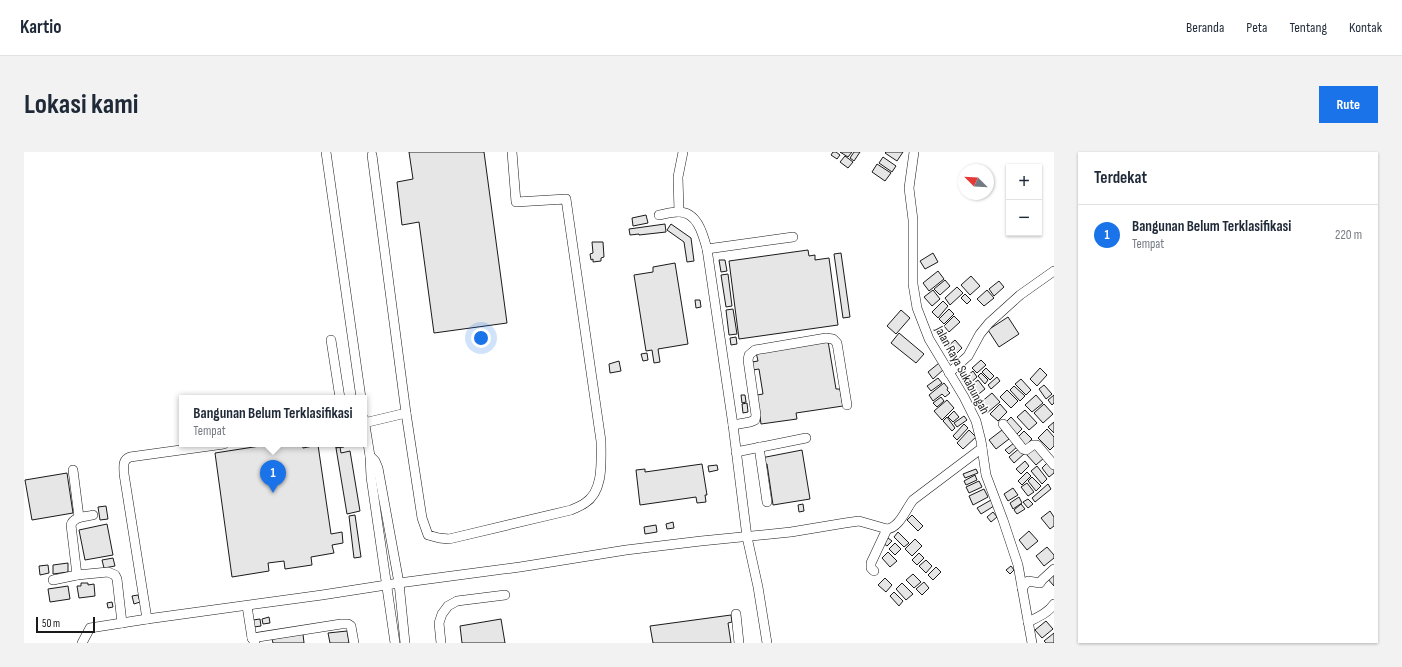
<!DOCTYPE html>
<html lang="id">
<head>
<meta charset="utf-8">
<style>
	:root { --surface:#fff; --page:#f2f2f3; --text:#1f2937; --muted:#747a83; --line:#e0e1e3; --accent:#1a73e8 }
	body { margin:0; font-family:"Sofia Sans Condensed",sans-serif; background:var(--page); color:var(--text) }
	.controls { position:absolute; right:12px; top:12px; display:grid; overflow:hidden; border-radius:0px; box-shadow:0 1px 3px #0004 }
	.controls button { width:36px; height:36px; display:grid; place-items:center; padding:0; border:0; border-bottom:1px solid var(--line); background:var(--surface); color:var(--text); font:20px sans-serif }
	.compass { position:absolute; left:934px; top:12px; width:36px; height:36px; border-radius:50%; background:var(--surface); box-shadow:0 1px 3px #0004; rotate:294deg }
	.scale { position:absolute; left:12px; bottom:10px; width:59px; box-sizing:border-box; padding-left:4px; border:2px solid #1a1a1a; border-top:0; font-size:11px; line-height:14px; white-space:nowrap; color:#1a1a1a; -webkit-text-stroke:3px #fff; paint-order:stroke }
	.you { position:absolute; left:457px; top:186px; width:14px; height:14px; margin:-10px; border:3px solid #fff; border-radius:50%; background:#1a73e8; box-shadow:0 0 0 6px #1a73e833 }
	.badge { display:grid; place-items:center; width:26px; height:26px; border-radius:50%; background:var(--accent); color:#fff; font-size:13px; font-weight:700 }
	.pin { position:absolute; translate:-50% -33px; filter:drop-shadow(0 1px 2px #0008) }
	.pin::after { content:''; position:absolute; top:21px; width:14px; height:12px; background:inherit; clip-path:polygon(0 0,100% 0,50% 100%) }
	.popup { position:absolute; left:155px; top:243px; width:188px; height:52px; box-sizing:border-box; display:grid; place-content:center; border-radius:0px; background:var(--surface); filter:drop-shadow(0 1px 3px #0005); font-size:13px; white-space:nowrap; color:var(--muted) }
	.popup b { font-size:15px; color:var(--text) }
	.popup::after { content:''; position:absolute; left:50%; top:100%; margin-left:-8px; border:8px solid transparent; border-top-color:var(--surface) }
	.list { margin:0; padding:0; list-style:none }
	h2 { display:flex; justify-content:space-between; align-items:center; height:52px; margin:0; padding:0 16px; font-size:17px }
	h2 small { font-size:13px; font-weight:400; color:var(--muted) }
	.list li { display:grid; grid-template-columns:26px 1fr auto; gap:12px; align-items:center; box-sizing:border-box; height:60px; padding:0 16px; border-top:1px solid var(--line) }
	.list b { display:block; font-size:15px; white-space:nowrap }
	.list p { margin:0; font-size:13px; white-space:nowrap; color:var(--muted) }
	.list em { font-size:13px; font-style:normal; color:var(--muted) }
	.map { position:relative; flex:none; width:1030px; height:491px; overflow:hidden; border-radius:0px }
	header { display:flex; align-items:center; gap:24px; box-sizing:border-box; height:56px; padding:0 20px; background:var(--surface); border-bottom:1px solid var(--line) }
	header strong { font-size:19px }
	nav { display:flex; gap:22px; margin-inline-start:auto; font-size:14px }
	.intro { display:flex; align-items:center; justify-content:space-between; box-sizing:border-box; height:96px; padding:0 24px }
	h1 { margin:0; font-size:28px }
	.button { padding:10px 18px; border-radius:0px; background:var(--accent); color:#fff; font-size:14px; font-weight:700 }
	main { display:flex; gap:24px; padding:0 24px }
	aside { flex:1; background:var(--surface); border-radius:0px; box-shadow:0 1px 3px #0004 }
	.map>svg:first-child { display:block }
	.building { fill:#e6e6e6; stroke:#1a1a1a }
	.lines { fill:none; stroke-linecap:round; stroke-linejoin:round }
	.minor-casing { stroke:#1a1a1a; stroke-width:10 }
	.minor { stroke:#fff; stroke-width:9 }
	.labels { text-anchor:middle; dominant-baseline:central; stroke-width:3; stroke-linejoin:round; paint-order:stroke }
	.street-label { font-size:13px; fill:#1a1a1a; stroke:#fff }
</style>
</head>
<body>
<header>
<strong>Kartio</strong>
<nav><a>Beranda</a><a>Peta</a><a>Tentang</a><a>Kontak</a></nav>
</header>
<div class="intro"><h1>Lokasi kami</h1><a class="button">Rute</a></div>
<main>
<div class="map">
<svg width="1030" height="491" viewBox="0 0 1030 491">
	<rect width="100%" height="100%" fill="#fff"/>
	<!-- building -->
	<g class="building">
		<path d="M385 0H460L483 171 410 181 395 70 378 73 373 30 389 27Z"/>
		<path d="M809 0H812L816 3 813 7 807 3Z"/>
		<path d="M816 0H828L824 5Z"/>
		<path d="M830 0H836L830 9 826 6Z"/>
		<path d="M862 0H879L873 9 861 1Z"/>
		<path d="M821 4 829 10 824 16 816 10Z"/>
		<path d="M859 5 872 14 868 20 855 11Z"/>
		<path d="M853 12 867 21 861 29 848 20Z"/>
		<path d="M622 63 624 71 609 74 608 66Z"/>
		<path d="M641 72 642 80 615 83V82L606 83 605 77Z"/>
		<path d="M647 72 667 86 670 109 663 110 660 90 643 78Z"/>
		<path d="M568 90H579L580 105 577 106V109L569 110V107L567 108 566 102 569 101Z"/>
		<path d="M784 98 785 104 791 103V108L805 106 814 173 715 187 705 109Z"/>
		<path d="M817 101 826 165 819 166 810 102Z"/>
		<path d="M909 101 914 110 901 117 896 109Z"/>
		<path d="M695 108H701L703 119 697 120Z"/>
		<path d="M651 111 664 192 634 197 636 210 630 211 628 198 622 199 610 123 629 120V115Z"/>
		<path d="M914 119 920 127 905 139 899 131Z"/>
		<path d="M704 122 708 154 702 155 697 123Z"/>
		<path d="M947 124 956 134 946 143 937 133Z"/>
		<path d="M921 128 926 134 916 143 910 137Z"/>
		<path d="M975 129 980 135 970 144 965 137Z"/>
		<path d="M933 135 939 141 926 153 921 146Z"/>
		<path d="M909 138 916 147 908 154 900 145Z"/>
		<path d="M963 138 970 146 960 154 953 147Z"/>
		<path d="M941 142 947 148 943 152 937 146Z"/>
		<path d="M671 148H676L677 155 672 156Z"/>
		<path d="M919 149 924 154 914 166 908 160Z"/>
		<path d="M709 157 713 182 705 183 702 158Z"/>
		<path d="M925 157 930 162 920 172 915 167Z"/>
		<path d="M877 158 886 166 872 182 863 174Z"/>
		<path d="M930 164 936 170 925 180 920 174Z"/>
		<path d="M984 165 995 182 975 195 964 178Z"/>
		<path d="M875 181 900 202 892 211 867 191Z"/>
		<path d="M712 185 713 192 707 193 706 186Z"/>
		<path d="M931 188 938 196 932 202 924 194Z"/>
		<path d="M804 189 812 237H816L819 254 772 261 773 267 737 272 733 243 739 242 735 217 729 218 728 210 734 209 732 200Z"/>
		<path d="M623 201 624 208 619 209 617 202Z"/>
		<path d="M957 208 962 213 953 221 948 216Z"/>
		<path d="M595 209 597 219 586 221 585 212Z"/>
		<path d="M915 211 920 217 909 227 904 220Z"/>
		<path d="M962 216 970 224 966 228 958 220Z"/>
		<path d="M1016 216 1023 223 1013 234 1006 227Z"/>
		<path d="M949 219 953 225 943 234 938 228Z"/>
		<path d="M957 221 964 228 961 232 954 224Z"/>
		<path d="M973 225 976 229 967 237 964 233Z"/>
		<path d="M914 226 918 231 907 239 903 234Z"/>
		<path d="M997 227 1007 238 1002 243 991 232Z"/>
		<path d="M954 228 961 237 951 245 944 236Z"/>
		<path d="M920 231 924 236 923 238 926 241 921 245 918 242 909 249 905 243Z"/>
		<path d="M1020 233 1028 242 1022 247 1015 237Z"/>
		<path d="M990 234 1001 244 996 249 986 238Z"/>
		<path d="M983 238 994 249 987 256 976 245Z"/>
		<path d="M968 241 976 250 963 261 956 251Z"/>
		<path d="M717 243H721L722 250 718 251Z"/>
		<path d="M1012 243 1019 251 1008 260 1001 253Z"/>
		<path d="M1030 243V251L1028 253 1024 248Z"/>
		<path d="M917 245 920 249 913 255 909 251Z"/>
		<path d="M923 248 930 256 918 268 910 259Z"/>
		<path d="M723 251 724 260 719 261 718 252Z"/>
		<path d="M976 252 983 260 974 269 966 262Z"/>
		<path d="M1020 252 1029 262 1019 271 1010 261Z"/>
		<path d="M1001 258 1013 271 1005 278 993 265Z"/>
		<path d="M930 259 935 265 929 270 924 265Z"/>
		<path d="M940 264 943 268 933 275 930 271Z"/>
		<path d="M923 265 931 276 928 279 919 269Z"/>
		<path d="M987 265 998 277 992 283 981 271Z"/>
		<path d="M1030 270V281L1024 275Z"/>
		<path d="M940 272 944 276 933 288 929 284Z"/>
		<path d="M1023 277 1030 285V294L1026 298 1014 286Z"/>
		<path d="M945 278 952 285 939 297 933 291Z"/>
		<path d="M978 278 985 287 972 297 965 288Z"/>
		<path d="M1000 279 1008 287 1002 293 994 285Z"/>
		<path d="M990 291 993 295 985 302 981 298Z"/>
		<path d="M249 292H278L279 296 294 293 307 382 318 380 319 391 308 393 310 401 287 405 288 413 261 417 260 409 244 411 245 419 208 425 191 301Z"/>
		<path d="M311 292H319L320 295 312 296Z"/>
		<path d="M1011 294 1021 305 1012 313 1002 302Z"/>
		<path d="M316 295 317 301 326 299 336 359 323 362 312 296Z"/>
		<path d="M997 295 1001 301 990 311 985 305Z"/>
		<path d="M778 298 786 347 749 353 743 312 738 313 737 306Z"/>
		<path d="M1001 309 1005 314 997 322 992 317Z"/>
		<path d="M1024 310 1030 318V321L1025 325 1018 316Z"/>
		<path d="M678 312 683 343H681L682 350 673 351 672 345 616 353 612 318 621 317V320Z"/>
		<path d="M693 313 694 318 685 320 684 314Z"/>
		<path d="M1013 314 1023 327 1018 332 1007 319Z"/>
		<path d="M952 317 954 321 941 326 939 322Z"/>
		<path d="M1003 320 1007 324 998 333 994 329Z"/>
		<path d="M43 321 49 361 8 368 1 328Z"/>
		<path d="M951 323 953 328 942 333 940 329Z"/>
		<path d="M1008 325 1017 334 1012 339 1004 329Z"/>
		<path d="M955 329 958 335 945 341 942 335Z"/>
		<path d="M1003 331 1010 340 1004 344 997 335Z"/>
		<path d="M1024 332 1027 337 1011 350 1008 346Z"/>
		<path d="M989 336 994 343 984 349 980 342Z"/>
		<path d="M960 337 964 345 949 353 945 344Z"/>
		<path d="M995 345 998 351 989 357 986 351Z"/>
		<path d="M1004 347 1009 352 1004 356 999 350Z"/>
		<path d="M967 348 970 354 957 362 953 356Z"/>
		<path d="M779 352 780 359 775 360 774 353Z"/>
		<path d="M997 352 1001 357 993 362 990 358Z"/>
		<path d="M82 354 84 367 76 368 74 355Z"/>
		<path d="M1026 359 1030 365V374L1026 377 1017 366Z"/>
		<path d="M969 360 973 365 967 370 963 365Z"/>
		<path d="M331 363 337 405 330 406 325 364Z"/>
		<path d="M888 363 899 374 894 379 883 368Z"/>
		<path d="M649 370 650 376 643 377 642 372Z"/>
		<path d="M83 372 89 403 61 408 55 378Z"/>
		<path d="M632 373 633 380 621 382 620 375Z"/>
		<path d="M1005 379 1014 389 1003 398 995 388Z"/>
		<path d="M874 380 885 391 880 395 870 385Z"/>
		<path d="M864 386 868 389 863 394 859 391Z"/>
		<path d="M891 387 898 394 888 404 881 397Z"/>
		<path d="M871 391 877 397 871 403 865 397Z"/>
		<path d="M1023 395 1030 403V406L1020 414 1012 404Z"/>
		<path d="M864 400 873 409 866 415 858 406Z"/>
		<path d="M895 401 900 406 893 413 888 408Z"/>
		<path d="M89 406 91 414 80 416 78 408Z"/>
		<path d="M902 408 908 414 902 421 895 414Z"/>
		<path d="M44 411V420L29 422V413Z"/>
		<path d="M24 413 25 421 16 423 15 414Z"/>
		<path d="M987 414 990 418 986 422 982 418Z"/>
		<path d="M912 415 917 420 909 428 904 423Z"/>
		<path d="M1030 418V434L1022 425Z"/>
		<path d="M889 422 897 430 890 436 882 428Z"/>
		<path d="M861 426 868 433 862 440 854 433Z"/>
		<path d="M900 430 905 436 898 443 892 437Z"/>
		<path d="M57 431H64V433L70 432 71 444 55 446 53 434H57Z"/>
		<path d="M878 431 889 442 882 448 872 437Z"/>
		<path d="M44 434 46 447 26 450 24 437Z"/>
		<path d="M870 440 879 449 875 454 866 444Z"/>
		<path d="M114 443 116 450 110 452 108 444Z"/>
		<path d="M88 450 89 455 84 456 83 451Z"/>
		<path d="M707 463 708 470 704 471 707 491H629L626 474Z"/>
		<path d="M245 465 246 471 239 472 238 467Z"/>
		<path d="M236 467 237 474 230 475 229 468Z"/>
		<path d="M477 467 481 491H438L436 474Z"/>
		<path d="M1022 469 1029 477 1018 486 1011 478Z"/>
		<path d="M323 479 325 491H306L304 481Z"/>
		<path d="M1030 481V491H1022L1020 489Z"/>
		<path d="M279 482 280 491H249L248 487Z"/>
	</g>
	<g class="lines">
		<defs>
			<g id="minor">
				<path d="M302 0 337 246"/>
				<path d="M890 0 885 36 889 68V132L893 156 905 187 940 245 952 269 957 289 962 323 979 368 994 413 1008 491"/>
				<path d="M348 3 382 261 398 366 404 383 415 386 425 387 547 358C551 356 557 354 561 351 580 339 577 309 577 289L542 47 492 50 488 0"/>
				<path d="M655 60 654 25 659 0"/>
				<path d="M635 63C641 62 647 60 654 60 673 59 679 82 683 97L709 273 723 385 734 435 743 491"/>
				<path d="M683 97 769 85"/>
				<path d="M307 188 316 246"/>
				<path d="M925 221 944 204 956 182 965 171 996 143 1030 119"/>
				<path d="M340 267 346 304 347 325 371 491"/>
				<path d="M340 271 382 261"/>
				<path d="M979 272 999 297 1002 298 1009 293H1013L1030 313"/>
				<path d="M709 273 726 270 731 268 732 263 724 208 725 203 731 198 802 186 809 187 813 191 823 253"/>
				<path d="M735 295 743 350"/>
				<path d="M712 300 782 286"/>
				<path d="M346 304 351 309 354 316 375 431 381 491"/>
				<path d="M49 318 55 365"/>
				<path d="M850 419 847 416V411L863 377"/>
				<path d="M53 423 47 373C50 364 61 365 69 363"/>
				<path d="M29 428 53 423 84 420 91 423 93 427 98 471"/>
				<path d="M998 436 1004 429 1016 431 1018 428 1030 417"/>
				<path d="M223 454 228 486 231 491"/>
				<path d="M712 462 715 491"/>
				<path d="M123 467 100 322C100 315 98 308 106 305L200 292"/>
				<path d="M1004 470C1014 465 1024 461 1030 452"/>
				<path d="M228 486 317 472H324L327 474 330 491"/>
				<path d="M58 491 66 476 123 467 298 443 375 431 496 415 602 398 677 389 767 380 821 371 835 369 863 377C875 376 882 357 889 348L958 296"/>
				<path d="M417 491 415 471 418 462 424 454 433 449 481 443"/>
			</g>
		</defs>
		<!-- minor casing -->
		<use href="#minor" class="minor-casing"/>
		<!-- minor -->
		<use href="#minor" class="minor"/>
	</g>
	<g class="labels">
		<!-- street labels -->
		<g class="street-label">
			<text transform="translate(938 218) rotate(61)">Jalan Raya Sukabungah</text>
		</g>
	</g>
</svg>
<div class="controls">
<button>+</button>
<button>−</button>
</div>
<svg class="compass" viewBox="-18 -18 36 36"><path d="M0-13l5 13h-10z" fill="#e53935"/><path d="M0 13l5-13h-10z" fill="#747a83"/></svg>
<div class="scale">50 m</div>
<div class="you"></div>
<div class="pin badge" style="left:249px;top:341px">1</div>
<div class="popup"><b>Bangunan Belum Terklasifikasi</b>Tempat</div>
</div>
<aside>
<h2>Terdekat<small></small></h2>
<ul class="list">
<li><span class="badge">1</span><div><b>Bangunan Belum Terklasifikasi</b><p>Tempat</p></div><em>220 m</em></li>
</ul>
</aside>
</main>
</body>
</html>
